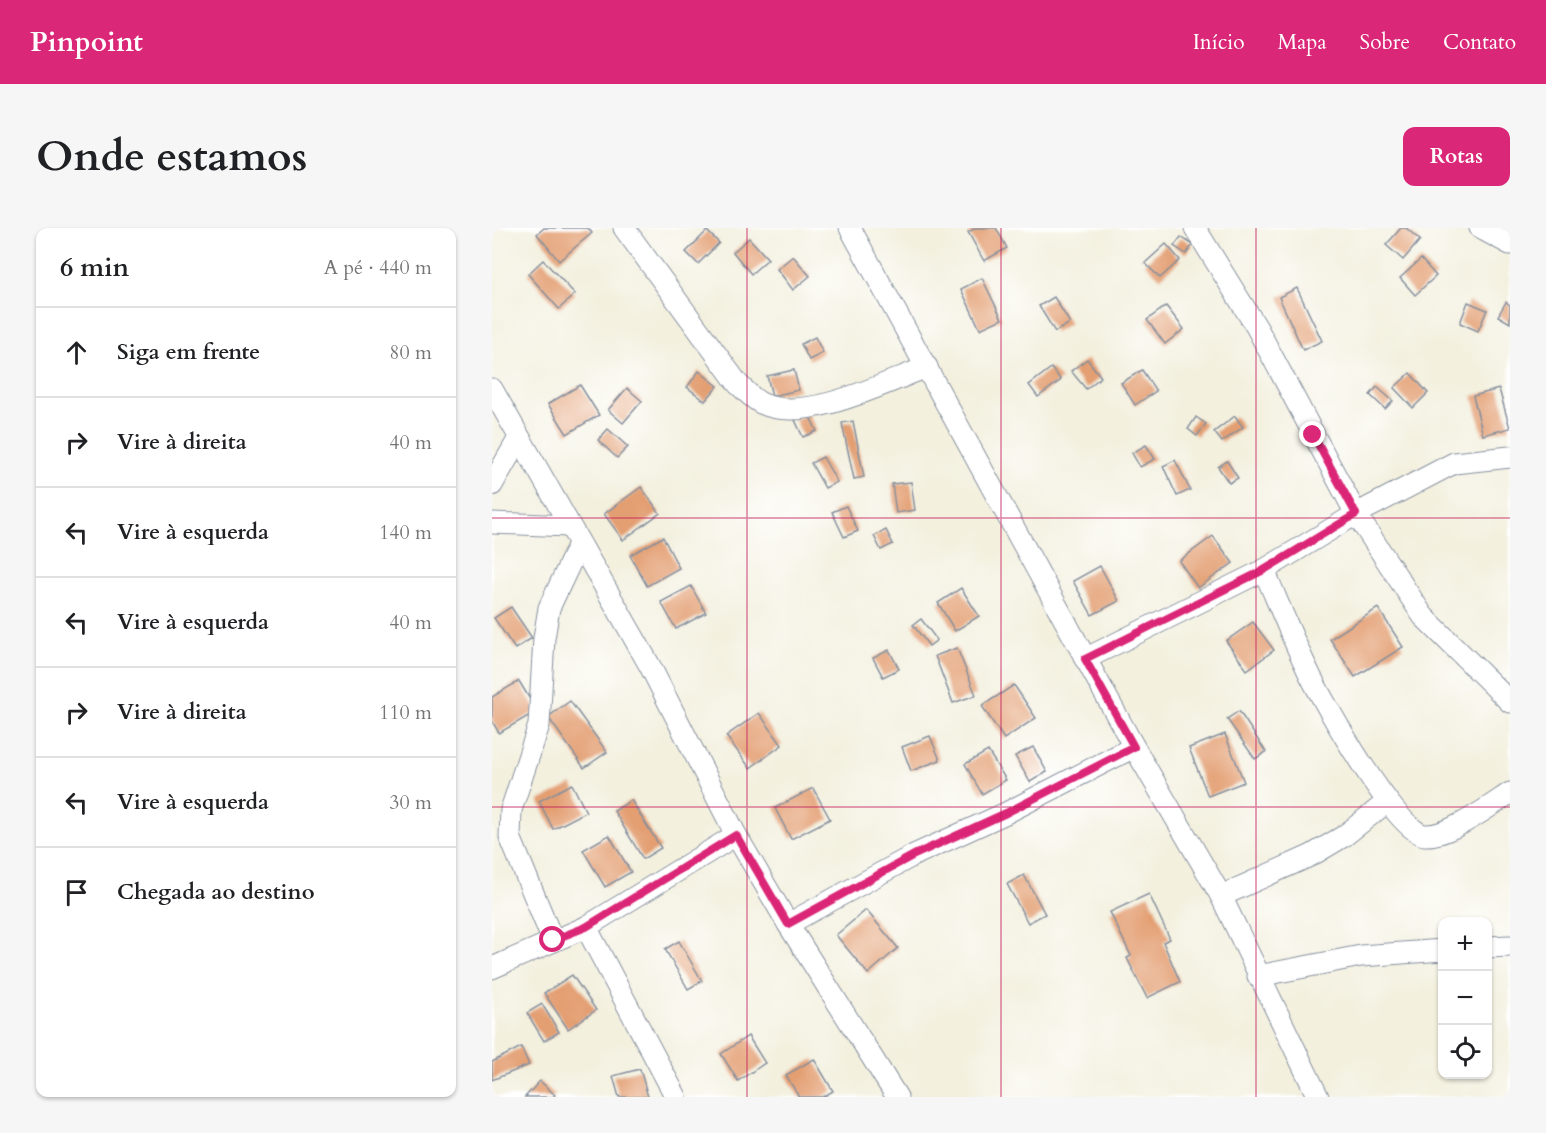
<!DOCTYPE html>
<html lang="pt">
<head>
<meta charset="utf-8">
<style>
	:root { --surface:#fff; --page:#f6f6f6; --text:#202124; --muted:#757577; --line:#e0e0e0; --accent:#db2777 }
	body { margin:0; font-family:Cardo,serif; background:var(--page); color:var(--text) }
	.controls { position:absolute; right:18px; bottom:18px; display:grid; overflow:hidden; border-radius:12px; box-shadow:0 2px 4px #0004 }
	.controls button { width:54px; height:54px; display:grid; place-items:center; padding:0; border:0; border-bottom:2px solid var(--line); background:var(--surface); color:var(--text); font:30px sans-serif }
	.stop { position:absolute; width:18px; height:18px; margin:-14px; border:4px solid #db2777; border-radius:50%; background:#fff }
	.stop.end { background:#db2777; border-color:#fff; box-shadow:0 2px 6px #0008 }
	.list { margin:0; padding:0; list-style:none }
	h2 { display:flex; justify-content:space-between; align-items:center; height:78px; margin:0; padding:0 24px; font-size:26px }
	h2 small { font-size:20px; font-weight:400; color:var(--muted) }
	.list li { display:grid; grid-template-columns:39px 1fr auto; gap:18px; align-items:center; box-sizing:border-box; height:90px; padding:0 24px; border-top:2px solid var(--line) }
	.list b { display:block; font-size:22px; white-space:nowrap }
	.list em { font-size:20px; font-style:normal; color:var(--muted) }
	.icon { flex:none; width:33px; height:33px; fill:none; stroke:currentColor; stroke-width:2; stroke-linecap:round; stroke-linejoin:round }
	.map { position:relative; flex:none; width:1018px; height:869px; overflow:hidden; border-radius:12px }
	header { display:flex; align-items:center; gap:36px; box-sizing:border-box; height:84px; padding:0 30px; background:var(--accent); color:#fff }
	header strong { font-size:28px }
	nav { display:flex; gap:33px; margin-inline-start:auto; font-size:21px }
	.intro { display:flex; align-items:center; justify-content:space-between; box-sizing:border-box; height:144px; padding:0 36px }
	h1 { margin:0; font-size:42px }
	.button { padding:15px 27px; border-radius:12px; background:var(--accent); color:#fff; font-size:21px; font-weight:700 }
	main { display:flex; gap:36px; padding:0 36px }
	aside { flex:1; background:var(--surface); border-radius:12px; box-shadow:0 2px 4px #0004 }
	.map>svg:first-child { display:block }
	.building { fill:#e39e71 }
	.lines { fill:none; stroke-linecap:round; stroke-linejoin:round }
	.minor-casing { stroke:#87909e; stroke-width:23 }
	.minor { stroke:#fff; stroke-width:21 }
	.route { stroke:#db2777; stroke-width:8 }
	.grid { fill:none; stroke:#c2185b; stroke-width:1.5; stroke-opacity:0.55 }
</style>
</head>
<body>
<header>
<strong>Pinpoint</strong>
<nav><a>Início</a><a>Mapa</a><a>Sobre</a><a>Contato</a></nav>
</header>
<div class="intro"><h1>Onde estamos</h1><a class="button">Rotas</a></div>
<main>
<aside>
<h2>6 min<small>A pé · 440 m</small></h2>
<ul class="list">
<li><svg class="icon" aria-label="ahead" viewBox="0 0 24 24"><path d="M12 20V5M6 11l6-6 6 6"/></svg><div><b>Siga em frente</b></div><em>80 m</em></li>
<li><svg class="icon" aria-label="right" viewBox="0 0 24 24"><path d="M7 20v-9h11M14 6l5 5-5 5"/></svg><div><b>Vire à direita</b></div><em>40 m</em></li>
<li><svg class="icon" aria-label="left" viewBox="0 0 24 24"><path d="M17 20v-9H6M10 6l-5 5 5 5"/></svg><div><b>Vire à esquerda</b></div><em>140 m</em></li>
<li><svg class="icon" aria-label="left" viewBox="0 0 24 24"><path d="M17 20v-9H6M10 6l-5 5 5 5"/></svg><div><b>Vire à esquerda</b></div><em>40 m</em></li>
<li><svg class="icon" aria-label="right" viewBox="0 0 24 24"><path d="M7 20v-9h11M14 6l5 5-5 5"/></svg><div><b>Vire à direita</b></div><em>110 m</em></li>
<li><svg class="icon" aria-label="left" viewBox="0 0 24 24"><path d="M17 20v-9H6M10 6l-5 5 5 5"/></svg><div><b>Vire à esquerda</b></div><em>30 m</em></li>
<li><svg class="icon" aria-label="arrive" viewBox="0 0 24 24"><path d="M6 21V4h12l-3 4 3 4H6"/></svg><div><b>Chegada ao destino</b></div></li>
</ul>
</aside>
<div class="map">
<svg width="1018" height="869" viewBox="0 0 1018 869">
	<rect width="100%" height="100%" fill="#fff"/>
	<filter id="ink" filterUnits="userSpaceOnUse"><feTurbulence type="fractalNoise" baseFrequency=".0167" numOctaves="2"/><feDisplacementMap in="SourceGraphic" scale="12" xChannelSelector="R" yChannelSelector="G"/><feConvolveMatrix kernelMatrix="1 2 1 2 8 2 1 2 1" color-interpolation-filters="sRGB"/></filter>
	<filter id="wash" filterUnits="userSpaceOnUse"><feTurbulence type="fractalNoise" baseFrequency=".008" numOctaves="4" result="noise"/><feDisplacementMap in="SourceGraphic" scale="24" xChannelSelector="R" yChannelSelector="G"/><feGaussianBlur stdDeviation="1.35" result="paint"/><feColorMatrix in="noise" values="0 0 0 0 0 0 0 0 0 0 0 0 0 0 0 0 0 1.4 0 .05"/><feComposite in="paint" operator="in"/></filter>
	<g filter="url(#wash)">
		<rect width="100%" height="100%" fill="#f3f0de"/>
		<g id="blocks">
			<!-- building -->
			<g class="building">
				<path d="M52 0H96L100 5 67 33 45 6Z"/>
				<path d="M484 0H504L515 20 492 33 476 4Z"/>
				<path d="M909 0H914L928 12 911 32 894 17Z"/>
				<path d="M215 3 227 15 206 36 194 24Z"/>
				<path d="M689 9 701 17 694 26 682 18Z"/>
				<path d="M257 10 276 31 259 46 241 24Z"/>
				<path d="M674 16 688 32 668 50 653 35Z"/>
				<path d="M301 28 318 48 301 62 285 41Z"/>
				<path d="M929 31 944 48 923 67 908 50Z"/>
				<path d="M51 32 83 66 67 81 36 46Z"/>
				<path d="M490 50 510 91 488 101 469 61Z"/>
				<path d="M805 60 830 113 811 122 787 69Z"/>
				<path d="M562 69 578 95 563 104 547 78Z"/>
				<path d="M976 74 995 82 986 103 968 95Z"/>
				<path d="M1014 74 1018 77V95L1006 88Z"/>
				<path d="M674 78 692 101 673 116 655 92Z"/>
				<path d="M323 109 331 125 317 132 309 116Z"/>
				<path d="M595 131 609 149 594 161 579 143Z"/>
				<path d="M559 140 569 152 546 169 537 157Z"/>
				<path d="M302 142 307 162 280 168 275 148Z"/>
				<path d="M650 142 664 163 643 177 629 155Z"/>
				<path d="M207 143 226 158 213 173 195 159Z"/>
				<path d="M918 145 936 165 921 180 902 160Z"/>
				<path d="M88 157 107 187 75 206 56 176Z"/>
				<path d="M885 159 901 173 893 181 878 167Z"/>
				<path d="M135 160 150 173 131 195 116 182Z"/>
				<path d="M1007 161 1018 200 991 207 981 168Z"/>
				<path d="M316 185 325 203 311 209 303 192Z"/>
				<path d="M743 188 751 199 730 214 722 204Z"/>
				<path d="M704 189 714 196 705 208 696 201Z"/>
				<path d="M361 193 372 249 362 251 350 195Z"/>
				<path d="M116 201 136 219 125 230 106 212Z"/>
				<path d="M654 217 663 231 648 239 640 225Z"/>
				<path d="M331 229 345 254 333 260 319 235Z"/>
				<path d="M683 232 698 262 685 268 671 238Z"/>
				<path d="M735 233 746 250 737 255 726 239Z"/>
				<path d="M419 254 423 282 404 285 400 256Z"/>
				<path d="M149 259 168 285 131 312 112 286Z"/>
				<path d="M354 278 366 303 352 309 340 284Z"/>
				<path d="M394 302 401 316 389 322 382 308Z"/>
				<path d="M721 308 741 335 706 360 687 333Z"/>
				<path d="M171 309 187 340 155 358 138 327Z"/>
				<path d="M608 338 627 373 600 387 581 353Z"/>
				<path d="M199 358 214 385 184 401 169 374Z"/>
				<path d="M469 360 487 388 463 403 446 375Z"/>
				<path d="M19 379 40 410 23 421 2 390Z"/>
				<path d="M886 380 911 419 863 449 838 411Z"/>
				<path d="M429 391 445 412 437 418 421 397Z"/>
				<path d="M761 394 782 422 755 442 734 413Z"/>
				<path d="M465 420 484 467 461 475 443 428Z"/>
				<path d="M397 422 407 441 391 449 381 430Z"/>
				<path d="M27 453 45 483 7 505 0 493V469Z"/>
				<path d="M522 457 544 490 512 511 490 478Z"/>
				<path d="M78 473 115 524 92 540 56 489Z"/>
				<path d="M747 483 774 524 763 531 735 491Z"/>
				<path d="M267 485 290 517 258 540 234 508Z"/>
				<path d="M733 506 752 554 716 568 697 520Z"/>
				<path d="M438 508 448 532 419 543 410 519Z"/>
				<path d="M541 519 555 544 538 554 523 528Z"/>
				<path d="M496 523 514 552 490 566 473 536Z"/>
				<path d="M80 556 94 584 61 601 47 573Z"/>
				<path d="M321 560 338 591 299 611 283 580Z"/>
				<path d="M139 572 169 620 151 631 122 583Z"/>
				<path d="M117 607 139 644 113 659 91 622Z"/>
				<path d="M532 647 553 686 536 695 515 656Z"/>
				<path d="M657 666 678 711 671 714 688 754 655 770 635 730 639 728 618 684Z"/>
				<path d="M374 682 406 720 376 746 344 707Z"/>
				<path d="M187 713 210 753 196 761 173 721Z"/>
				<path d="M80 747 104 782 76 801 52 765Z"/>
				<path d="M50 776 67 804 52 813 35 785Z"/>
				<path d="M256 808 273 835 246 853 229 826Z"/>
				<path d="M29 819 37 837 0 852V834Z"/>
				<path d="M322 831 341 863 331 869H307L294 847Z"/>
				<path d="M148 841 156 869H127L121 848Z"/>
				<path d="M48 853 63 867 61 869H33Z"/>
			</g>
		</g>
	</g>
	<g filter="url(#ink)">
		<use href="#blocks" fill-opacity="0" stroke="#87909e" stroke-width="1.5"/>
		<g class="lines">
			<defs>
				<g id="minor">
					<path d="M132 0 246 156C253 162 262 173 271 176 314 195 392 155 435 139"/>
					<path d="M358 0 642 519 729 668 826 869"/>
					<path d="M703 0 765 100 864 286 931 388 1018 474"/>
					<path d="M988 0 1018 16"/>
					<path d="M0 161 158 438 244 607 296 696 405 869"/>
					<path d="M0 257 27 210"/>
					<path d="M0 295 77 298"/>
					<path d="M772 342C787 377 801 412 818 447 832 475 905 605 933 607 956 609 998 578 1018 565"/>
					<path d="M593 431 772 342 864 286 962 235 1018 229"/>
					<path d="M729 668 820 627 852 608 895 574"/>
					<path d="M296 696 422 627 514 585 642 519"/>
					<path d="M94 699 184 869"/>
					<path d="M61 713 18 609 19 582 47 497 52 410 57 380 87 316"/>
					<path d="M996 719 1018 718"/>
					<path d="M0 740 94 699 244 607"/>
					<path d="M766 748 869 728 951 722"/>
				</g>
			</defs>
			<!-- minor casing -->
			<use href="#minor" class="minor-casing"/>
			<!-- minor -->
			<use href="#minor" class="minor"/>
		</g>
	</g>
	<g class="lines" filter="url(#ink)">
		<!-- route -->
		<path class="route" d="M61 712 94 699 244 607 296 696 422 627 514 585 642 519 593 431 772 342 864 286 821 207"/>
	</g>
	<!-- grid -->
	<path class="grid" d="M255 0V869M509 0V869M764 0V869M0 290H1018M0 579H1018"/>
</svg>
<div class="controls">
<button>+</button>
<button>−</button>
<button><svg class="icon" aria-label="locate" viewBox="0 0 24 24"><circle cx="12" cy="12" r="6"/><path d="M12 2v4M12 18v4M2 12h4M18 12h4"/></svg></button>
</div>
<div class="stop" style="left:61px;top:712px"></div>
<div class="stop end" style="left:821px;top:207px"></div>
</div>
</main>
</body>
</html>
